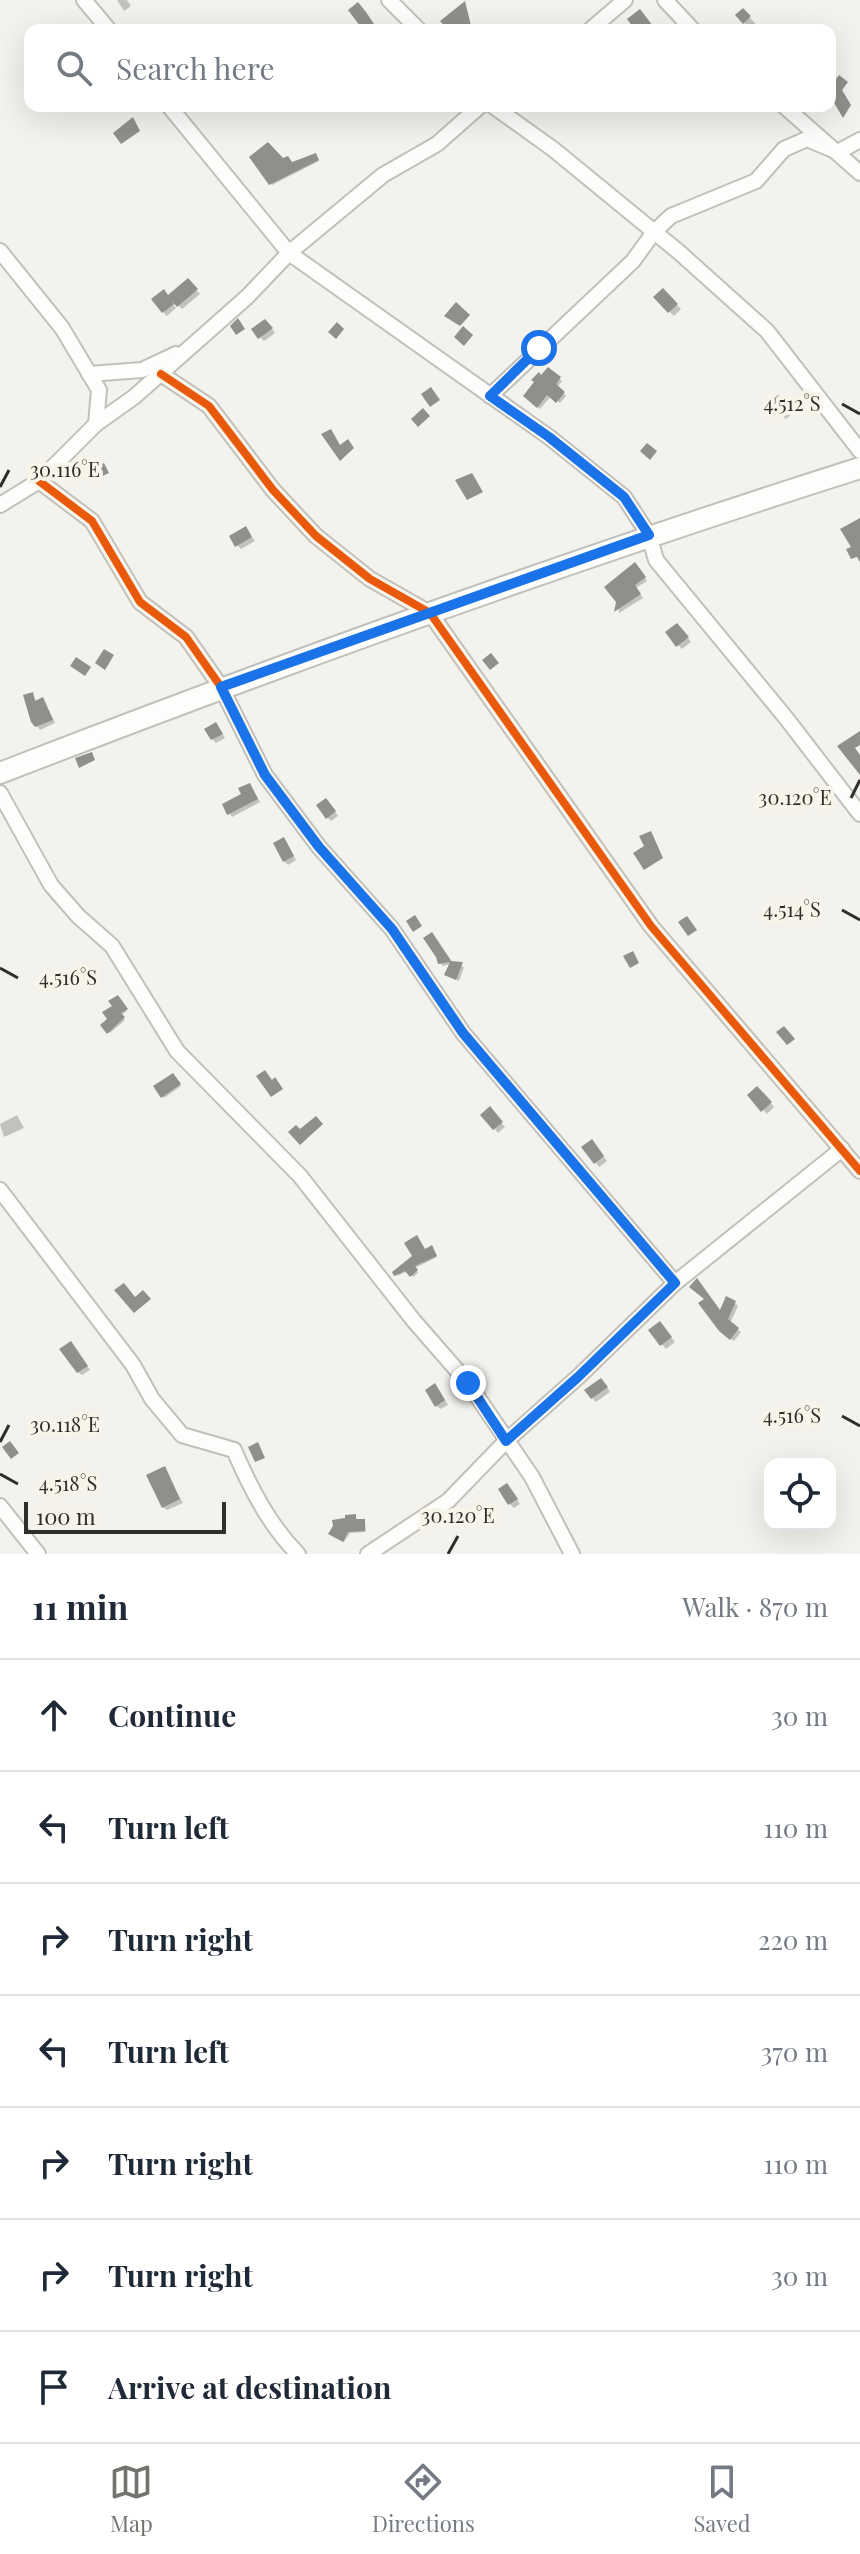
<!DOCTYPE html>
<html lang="en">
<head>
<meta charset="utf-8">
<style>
	:root { --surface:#fff; --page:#f6f6f7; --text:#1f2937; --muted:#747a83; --line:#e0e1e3; --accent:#74736e }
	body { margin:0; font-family:"Playfair Display",serif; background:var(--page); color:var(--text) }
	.controls { position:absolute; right:24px; bottom:24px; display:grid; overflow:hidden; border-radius:16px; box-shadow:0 8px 32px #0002 }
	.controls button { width:72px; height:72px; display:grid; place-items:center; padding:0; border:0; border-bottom:2px solid var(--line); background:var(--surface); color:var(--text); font:40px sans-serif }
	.scale { position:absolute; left:24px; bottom:20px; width:202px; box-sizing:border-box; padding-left:8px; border:4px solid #2f2e2a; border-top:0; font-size:22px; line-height:28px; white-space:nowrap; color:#2f2e2a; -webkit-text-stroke:6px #f7f4e9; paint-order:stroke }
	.stop { position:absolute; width:24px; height:24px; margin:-18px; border:6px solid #1a73e8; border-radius:50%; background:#fff }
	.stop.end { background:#1a73e8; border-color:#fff; box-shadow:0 2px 8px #0008 }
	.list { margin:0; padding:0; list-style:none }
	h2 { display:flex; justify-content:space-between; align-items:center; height:104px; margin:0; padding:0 32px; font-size:34px }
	h2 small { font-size:26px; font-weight:400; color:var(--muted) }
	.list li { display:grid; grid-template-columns:52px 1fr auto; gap:24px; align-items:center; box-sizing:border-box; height:112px; padding:0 32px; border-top:2px solid var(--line) }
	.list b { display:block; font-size:30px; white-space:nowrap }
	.list em { font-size:26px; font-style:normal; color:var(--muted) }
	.icon { flex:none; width:44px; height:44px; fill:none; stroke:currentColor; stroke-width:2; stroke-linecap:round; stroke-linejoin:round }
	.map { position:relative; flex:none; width:860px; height:1554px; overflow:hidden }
	.search { position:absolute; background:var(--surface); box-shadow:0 8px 32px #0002; left:24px; right:24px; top:24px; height:88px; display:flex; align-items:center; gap:20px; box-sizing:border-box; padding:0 28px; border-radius:16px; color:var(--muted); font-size:30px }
	.sheet { height:888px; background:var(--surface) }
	nav { display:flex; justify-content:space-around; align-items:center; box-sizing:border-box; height:112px; border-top:2px solid var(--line); background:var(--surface); font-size:22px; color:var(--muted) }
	nav a { display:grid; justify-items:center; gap:4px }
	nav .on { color:var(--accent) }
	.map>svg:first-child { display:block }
	.shadow { fill:#0003 }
	.building { fill:#90908b }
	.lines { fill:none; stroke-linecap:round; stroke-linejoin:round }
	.street-casing { stroke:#c1c0bb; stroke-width:18 }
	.secondary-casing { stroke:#c1c0bb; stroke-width:24 }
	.street { stroke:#fdfdfc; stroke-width:14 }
	.secondary { stroke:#fdfdfc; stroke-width:20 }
	.cycleway-casing { stroke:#f7f4e9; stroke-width:13 }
	.cycleway { stroke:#e8590c; stroke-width:8 }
	.route { stroke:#1a73e8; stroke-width:10 }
	.ticks { fill:none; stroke:#2f2e2a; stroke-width:3 }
	.ticks-label { font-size:20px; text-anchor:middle; fill:#2f2e2a; stroke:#f7f4e9; stroke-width:8; stroke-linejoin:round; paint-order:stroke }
</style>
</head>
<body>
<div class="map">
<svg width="860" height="1554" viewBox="0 0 860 1554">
	<rect width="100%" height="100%" fill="#f4f2ec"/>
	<!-- shadow -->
	<g class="shadow">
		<path d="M117 0H127L131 6 124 11Z"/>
		<path d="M743 10 761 30H751L737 15Z"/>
		<path d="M252 157 283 160 292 164 317 157 319 161 272 185Z"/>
		<path d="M188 281 200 294 182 309 173 300 171 301 176 308 167 316 163 312 169 297Z"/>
		<path d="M663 291 681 309 674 316 656 298Z"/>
		<path d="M269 325 275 333 264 341 260 337Z"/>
		<path d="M548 369 562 381 557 388 566 396 560 403 551 396 540 409 525 396Z"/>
		<path d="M782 402 792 414 786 419 782 415Z"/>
		<path d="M249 533 255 541 241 549 237 545Z"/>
		<path d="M638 567 647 581 636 588 643 598 619 613 618 601Z"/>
		<path d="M681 629 691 642 682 649 678 645Z"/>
		<path d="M32 694 37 702 42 699 45 702 55 723 40 730 33 721Z"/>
		<path d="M219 729 225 738 216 743 212 739Z"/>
		<path d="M252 788 260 802 232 817 229 813Z"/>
		<path d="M330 804 338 816 331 821 327 817Z"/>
		<path d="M287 844 296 860 288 865 284 861Z"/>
		<path d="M435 937 453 963 464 967 459 981 447 975 451 964 443 966 440 963Z"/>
		<path d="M118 997 127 1011 121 1015 125 1020 110 1033 103 1026 110 1020Z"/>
		<path d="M173 1075 181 1086 164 1098 156 1086Z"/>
		<path d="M757 1089 774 1107 767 1114 750 1095Z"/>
		<path d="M490 1109 505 1127 498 1133 483 1115Z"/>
		<path d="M17 1115 24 1128 4 1137 0 1124Z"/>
		<path d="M595 1145 607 1161 599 1167 584 1147Z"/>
		<path d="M433 1249 437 1257 415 1268 418 1273 413 1277 408 1271 397 1276 394 1272 415 1257Z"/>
		<path d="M706 1300 720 1313 735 1303 738 1306 730 1323 741 1332 734 1341 725 1334Z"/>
		<path d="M663 1327 675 1342 666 1349 650 1330Z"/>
		<path d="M74 1347 90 1370 82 1375 78 1372Z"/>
		<path d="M605 1384 610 1392 596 1402 592 1398Z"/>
		<path d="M439 1390 448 1405 440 1409 436 1405Z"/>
		<path d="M164 1469 183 1503 167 1510 163 1507Z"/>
		<path d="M511 1489 520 1504 514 1508 510 1504Z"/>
		<path d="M355 1516 357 1521 365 1522 366 1532 350 1533 344 1542 332 1535Z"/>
	</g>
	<!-- building -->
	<g class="building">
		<path d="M465 1 472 30H448L440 21Z"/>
		<path d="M358 2 366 12 378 30H363L348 10Z"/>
		<path d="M743 8 751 16 743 24 735 15Z"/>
		<path d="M640 9 656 30H635L627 19Z"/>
		<path d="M839 75 848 82 842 90 851 105 843 118 830 96V87Z"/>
		<path d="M133 117 140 131 121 144 113 133Z"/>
		<path d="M268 142 283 158 288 156 292 162 316 153 319 160 269 185 249 157Z"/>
		<path d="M188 278 198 289 177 307 170 299 174 304 162 313 151 299 164 289 168 295Z"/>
		<path d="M663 288 678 304 668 313 653 297Z"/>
		<path d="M456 302 470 315 460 326 444 316Z"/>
		<path d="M238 318 245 329 236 335 230 326Z"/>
		<path d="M265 319 273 328 258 339 251 329Z"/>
		<path d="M337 322 344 329 336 339 328 332Z"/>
		<path d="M463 326 473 335 464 346 454 337Z"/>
		<path d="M548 367 561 377 556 384 565 392 556 403 547 395 537 408 523 396 534 382 531 380 539 372 541 375Z"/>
		<path d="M431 387 440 400 430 407 421 394Z"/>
		<path d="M778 395 790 409 781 417 770 402Z"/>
		<path d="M423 408 430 416 418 427 411 419Z"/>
		<path d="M331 429 340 445 348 439 354 448 340 461 321 434Z"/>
		<path d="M647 443 657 451 650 460 640 451Z"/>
		<path d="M104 463 109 473 96 479 91 469Z"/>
		<path d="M472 473 483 492 467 500 455 480Z"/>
		<path d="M860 518V562L857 557 851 559 846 549 851 547 840 529Z"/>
		<path d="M246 526 252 537 235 547 229 536Z"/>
		<path d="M635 562 646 577 635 585 641 594 614 612 616 602 604 587Z"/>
		<path d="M677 623 689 637 676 647 665 632Z"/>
		<path d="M104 649 114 655 105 670 95 663Z"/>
		<path d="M491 653 499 663 490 670 482 660Z"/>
		<path d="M76 657 91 667 85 676 70 666Z"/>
		<path d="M33 692 35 701 43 697 53 720 35 727 31 722 23 695Z"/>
		<path d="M216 722 223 734 211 740 204 729Z"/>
		<path d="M860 731V745L855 748 860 755V775L837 746Z"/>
		<path d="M92 752 95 760 79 768 75 758Z"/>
		<path d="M250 783 258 799 227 815 222 804 241 794 238 788Z"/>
		<path d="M326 798 336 811 326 819 316 805Z"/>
		<path d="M651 831 663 858 644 870 633 853 644 846 639 836Z"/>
		<path d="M284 837 294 856 283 862 273 843Z"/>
		<path d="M415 915 422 926 413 932 406 921Z"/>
		<path d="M687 916 697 930 688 936 678 922Z"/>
		<path d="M432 932 451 961 463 962 456 980 444 975 450 962 438 964 436 957 423 938Z"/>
		<path d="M633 951 639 963 630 968 623 956Z"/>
		<path d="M118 995 128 1009 121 1013 125 1017 107 1034 100 1025 107 1019 102 1012 112 1006 108 1001Z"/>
		<path d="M784 1026 795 1039 787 1045 776 1032Z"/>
		<path d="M265 1070 272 1080 275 1077 283 1089 271 1097 256 1076Z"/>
		<path d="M173 1073 181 1084 161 1098 153 1086Z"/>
		<path d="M757 1086 772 1102 761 1112 747 1095Z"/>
		<path d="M490 1106 503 1122 493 1130 480 1115Z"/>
		<path d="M316 1116 323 1124 300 1145 288 1132 296 1125 300 1129Z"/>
		<path d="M592 1139 604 1156 594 1164 581 1147Z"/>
		<path d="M417 1235 425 1249 432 1245 437 1256 415 1266 418 1270 410 1277 405 1271 394 1276 392 1272 412 1256 404 1243Z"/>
		<path d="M697 1278 720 1310 726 1296 736 1301 728 1319 739 1328 730 1340 719 1331 698 1303 704 1299 689 1287Z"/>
		<path d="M124 1283 135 1297 143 1290 151 1299 134 1313 114 1290Z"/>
		<path d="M660 1321 672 1337 660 1346 648 1330Z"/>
		<path d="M71 1341 88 1366 77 1373 59 1349Z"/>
		<path d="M601 1378 608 1387 591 1399 584 1390Z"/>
		<path d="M435 1383 445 1400 435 1407 425 1390Z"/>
		<path d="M10 1441 19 1453 11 1459 2 1447Z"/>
		<path d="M258 1442 265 1458 255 1462 248 1447Z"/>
		<path d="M165 1466 180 1499 162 1508 146 1475Z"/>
		<path d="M507 1483 518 1499 508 1505 498 1489Z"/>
		<path d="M356 1514V1519H365V1531L348 1532 343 1542 328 1534 333 1526 332 1520 345 1518V1515Z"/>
	</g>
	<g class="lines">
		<defs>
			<g id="street">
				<path d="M84 0 109 30"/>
				<path d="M389 0 419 30"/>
				<path d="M665 0 693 30"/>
				<path d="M590 30 625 0"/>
				<path d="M169 106 289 253 549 437 624 497 649 535 656 560 786 718 860 814"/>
				<path d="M493 106 553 149 680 253 767 331 860 451"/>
				<path d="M784 106 860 173"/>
				<path d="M0 251 62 328 99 390 96 424"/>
				<path d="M89 374 142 370 176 354"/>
				<path d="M161 374 209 406 273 490 316 536 370 579 430 613 651 926 860 1171"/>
				<path d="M490 396 633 261 654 232 671 216 756 181 784 149 807 139 838 152 860 140"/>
				<path d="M39 481 92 521 140 602 186 637 221 687 265 775 319 847 392 929 463 1033 675 1283"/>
				<path d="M0 505 39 481 96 424 134 397 247 297 289 253 383 175 437 144 480 106"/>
				<path d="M0 793 51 885 78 916 112 946 177 1051 300 1176 414 1321 468 1383 532 1477 572 1554"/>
				<path d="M0 1190 133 1365 152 1399 182 1435 234 1450C250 1487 269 1525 298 1554"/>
				<path d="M0 1506 38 1554"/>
				<path d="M368 1554 448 1501 506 1441 578 1377 675 1283 842 1149"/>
			</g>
			<path id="secondary" d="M0 773C284 663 570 560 860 468"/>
		</defs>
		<!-- street casing -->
		<use href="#street" class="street-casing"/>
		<!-- secondary casing -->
		<use href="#secondary" class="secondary-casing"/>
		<!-- street -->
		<use href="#street" class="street"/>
		<!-- secondary -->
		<use href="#secondary" class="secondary"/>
		<defs>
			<g id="cycleway">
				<path d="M161 374 209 406 273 490 316 536 370 579 430 613 651 926 860 1171"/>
				<path d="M39 481 92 521 140 602 186 637 221 687 265 775 319 847 392 929 463 1033 675 1283"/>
			</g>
		</defs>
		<!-- cycleway casing -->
		<use href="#cycleway" class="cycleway-casing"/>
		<!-- cycleway -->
		<use href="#cycleway" class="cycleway"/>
	</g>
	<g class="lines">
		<!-- route -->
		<path class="route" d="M468 1383 506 1441 578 1377 675 1283 463 1033 392 929 319 847 265 775 221 687 649 535 624 497 549 437 490 396 539 348"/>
	</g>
	<!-- ticks -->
	<path class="ticks" d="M842 404 860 414M0 487 9 470M851 798 860 780M842 910 860 920M0 968 18 978M842 1416 860 1426M0 1442 9 1425M0 1474 18 1484M448 1554 458 1536"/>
	<g class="ticks-label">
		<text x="792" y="411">4.512°S</text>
		<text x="65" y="477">30.116°E</text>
		<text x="795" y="805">30.120°E</text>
		<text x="792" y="917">4.514°S</text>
		<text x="68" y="985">4.516°S</text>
		<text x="792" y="1423">4.516°S</text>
		<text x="65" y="1432">30.118°E</text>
		<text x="68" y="1491">4.518°S</text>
		<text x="458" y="1523">30.120°E</text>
	</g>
</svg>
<div class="controls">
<button><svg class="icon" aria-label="locate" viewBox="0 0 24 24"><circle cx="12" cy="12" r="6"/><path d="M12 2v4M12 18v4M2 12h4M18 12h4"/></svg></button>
</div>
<div class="scale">100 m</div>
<div class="stop" style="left:539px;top:348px"></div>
<div class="stop end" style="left:468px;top:1383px"></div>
<div class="search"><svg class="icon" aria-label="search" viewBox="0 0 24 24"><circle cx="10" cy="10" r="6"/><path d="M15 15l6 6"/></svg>Search here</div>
</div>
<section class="sheet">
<h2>11 min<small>Walk · 870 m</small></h2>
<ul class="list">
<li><svg class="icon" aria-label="ahead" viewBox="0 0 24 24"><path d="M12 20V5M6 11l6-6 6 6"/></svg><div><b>Continue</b></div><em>30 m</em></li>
<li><svg class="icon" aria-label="left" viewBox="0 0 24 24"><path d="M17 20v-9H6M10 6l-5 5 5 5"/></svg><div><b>Turn left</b></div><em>110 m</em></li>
<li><svg class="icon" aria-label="right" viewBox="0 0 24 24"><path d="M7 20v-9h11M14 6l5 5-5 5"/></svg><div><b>Turn right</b></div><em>220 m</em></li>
<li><svg class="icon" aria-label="left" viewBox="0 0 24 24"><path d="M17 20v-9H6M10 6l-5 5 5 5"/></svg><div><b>Turn left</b></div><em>370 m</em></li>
<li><svg class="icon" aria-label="right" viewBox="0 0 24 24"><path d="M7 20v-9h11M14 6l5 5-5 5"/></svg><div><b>Turn right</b></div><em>110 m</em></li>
<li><svg class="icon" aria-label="right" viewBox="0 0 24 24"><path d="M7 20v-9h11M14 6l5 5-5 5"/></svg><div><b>Turn right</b></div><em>30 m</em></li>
<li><svg class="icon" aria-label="arrive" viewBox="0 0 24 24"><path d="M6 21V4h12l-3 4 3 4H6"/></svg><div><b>Arrive at destination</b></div></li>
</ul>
</section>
<nav>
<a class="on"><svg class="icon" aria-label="map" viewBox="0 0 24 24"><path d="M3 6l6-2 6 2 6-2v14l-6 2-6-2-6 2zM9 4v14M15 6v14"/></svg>Map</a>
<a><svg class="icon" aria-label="directions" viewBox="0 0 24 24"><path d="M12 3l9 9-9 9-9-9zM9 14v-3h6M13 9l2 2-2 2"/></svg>Directions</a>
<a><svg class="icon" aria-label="saved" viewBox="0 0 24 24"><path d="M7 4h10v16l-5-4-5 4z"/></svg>Saved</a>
</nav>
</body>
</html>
